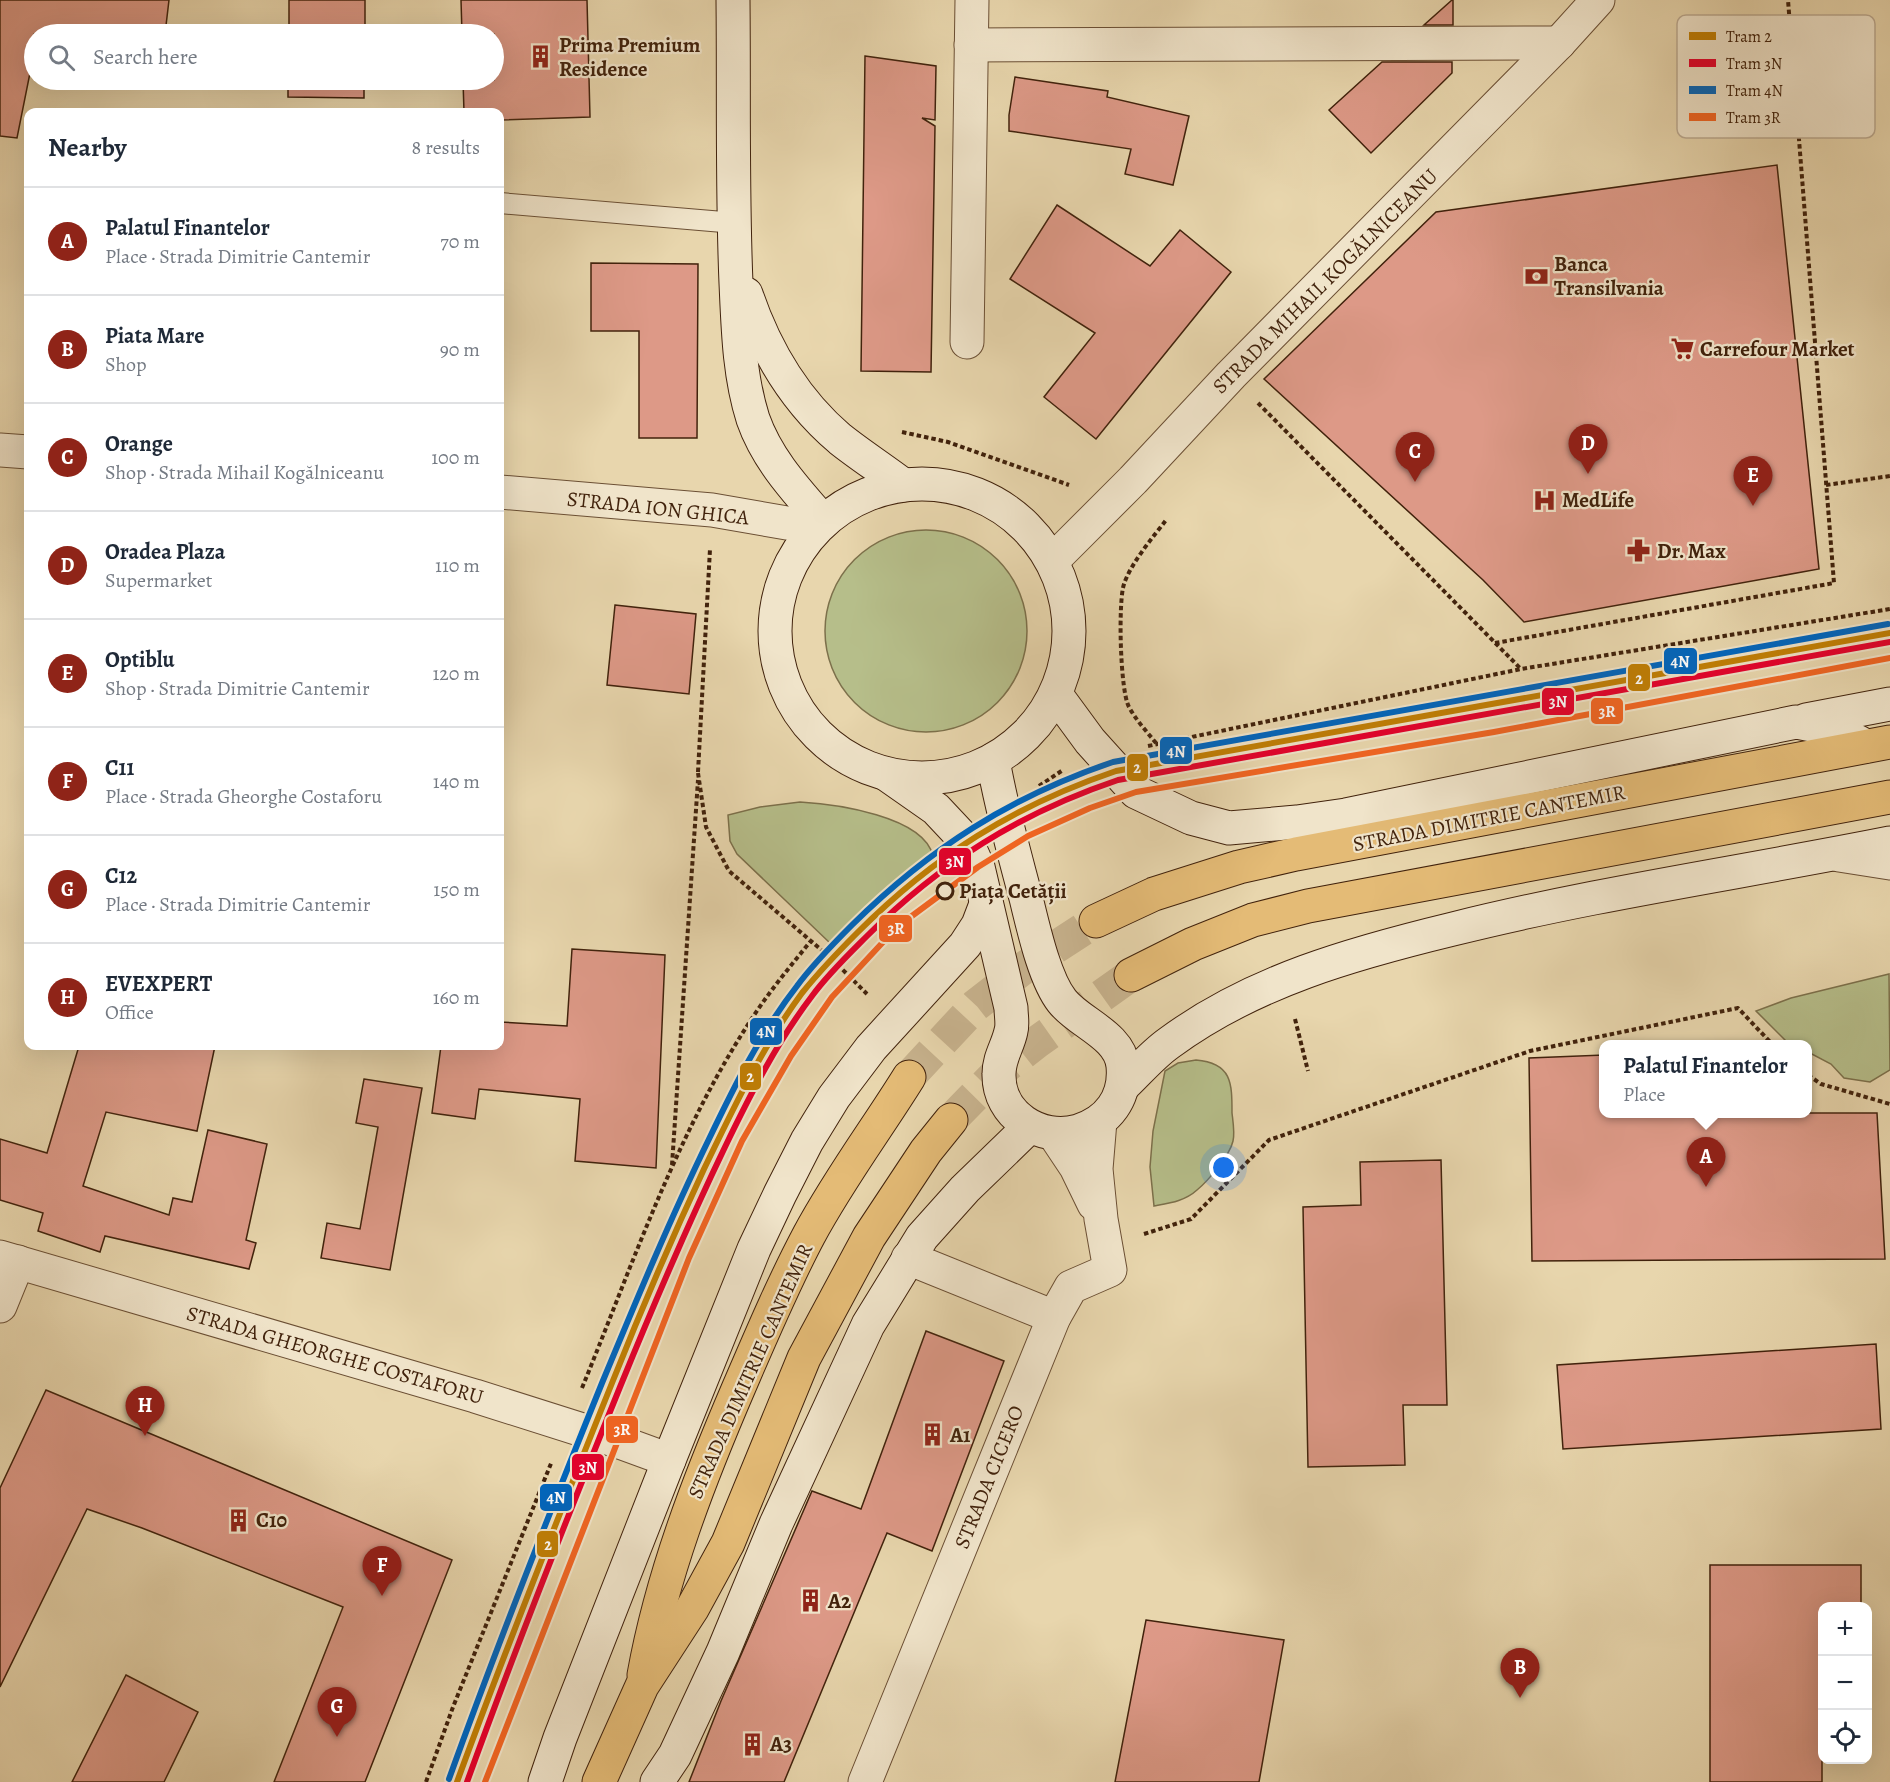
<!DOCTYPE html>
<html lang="en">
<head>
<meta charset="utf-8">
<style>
	:root { --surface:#fff; --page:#f2f2f3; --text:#1f2937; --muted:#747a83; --line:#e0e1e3; --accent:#8f2418 }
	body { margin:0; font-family:Alegreya,serif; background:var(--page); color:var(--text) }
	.controls { position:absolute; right:18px; bottom:18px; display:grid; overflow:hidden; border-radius:12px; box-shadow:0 6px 24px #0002 }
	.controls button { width:54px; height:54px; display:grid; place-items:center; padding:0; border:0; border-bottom:2px solid var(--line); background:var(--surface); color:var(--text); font:30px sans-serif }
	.you { position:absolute; left:1224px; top:1168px; width:21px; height:21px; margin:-15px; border:4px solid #fff; border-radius:50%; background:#1a73e8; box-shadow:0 0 0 9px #1a73e833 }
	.badge { display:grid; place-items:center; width:39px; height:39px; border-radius:50%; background:var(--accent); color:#fff; font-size:20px; font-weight:700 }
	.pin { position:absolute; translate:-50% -50px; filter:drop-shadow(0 2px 3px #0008) }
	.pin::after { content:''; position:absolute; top:32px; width:21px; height:18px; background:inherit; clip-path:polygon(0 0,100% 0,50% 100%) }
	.popup { position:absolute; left:1599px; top:1040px; width:213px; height:78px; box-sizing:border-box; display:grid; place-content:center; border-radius:12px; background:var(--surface); filter:drop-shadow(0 2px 4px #0005); font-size:20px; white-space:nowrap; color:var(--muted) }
	.popup b { font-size:22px; color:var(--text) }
	.popup::after { content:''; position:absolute; left:50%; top:100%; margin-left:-12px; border:12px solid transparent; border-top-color:var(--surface) }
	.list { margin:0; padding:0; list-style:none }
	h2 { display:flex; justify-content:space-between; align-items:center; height:78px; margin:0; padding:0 24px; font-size:26px }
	h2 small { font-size:20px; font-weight:400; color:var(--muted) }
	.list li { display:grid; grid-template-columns:39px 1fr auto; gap:18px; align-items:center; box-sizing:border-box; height:108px; padding:0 24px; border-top:2px solid var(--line) }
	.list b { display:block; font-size:22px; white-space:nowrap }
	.list p { margin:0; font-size:20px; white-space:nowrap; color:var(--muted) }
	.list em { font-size:20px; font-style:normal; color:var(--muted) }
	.icon { flex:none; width:33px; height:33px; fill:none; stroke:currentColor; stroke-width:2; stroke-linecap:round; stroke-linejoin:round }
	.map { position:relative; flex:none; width:1890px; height:1782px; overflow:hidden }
	.search { position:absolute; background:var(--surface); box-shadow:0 6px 24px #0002; left:24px; top:24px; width:480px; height:66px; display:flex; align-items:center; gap:15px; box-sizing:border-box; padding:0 21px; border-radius:33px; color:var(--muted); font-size:22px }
	.panel { position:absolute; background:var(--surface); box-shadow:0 6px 24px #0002; left:24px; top:108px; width:480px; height:942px; border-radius:12px }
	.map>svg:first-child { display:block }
	.green { fill:#b6be8a; stroke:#7c704b; stroke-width:1.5 }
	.building { fill:#dd9987; stroke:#41220c; stroke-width:1.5 }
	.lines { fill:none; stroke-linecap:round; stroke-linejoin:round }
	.primary-tunnel { stroke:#c7b28d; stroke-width:33; stroke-dasharray:33 16; stroke-linecap:butt }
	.lane-casing { stroke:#6b4f34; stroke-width:22 }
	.street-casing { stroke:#6b4f34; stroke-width:35 }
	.secondary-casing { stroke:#41220c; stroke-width:35 }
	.primary-casing { stroke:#41220c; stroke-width:35 }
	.path { stroke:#41220c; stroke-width:4; stroke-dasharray:4.5 3; stroke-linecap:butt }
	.lane { stroke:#f0e4ca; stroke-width:20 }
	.street { stroke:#f0e4ca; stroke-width:33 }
	.secondary { stroke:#f0e4ca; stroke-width:33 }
	.primary { stroke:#e4bb76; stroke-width:33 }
	.tram-1-casing { stroke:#f0e4ca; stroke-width:10 }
	.tram-2-casing { stroke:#f0e4ca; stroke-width:10 }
	.tram-3-casing { stroke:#f0e4ca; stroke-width:10 }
	.tram-4-casing { stroke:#f0e4ca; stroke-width:10 }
	.tram-1 { stroke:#c07e04; stroke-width:6 }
	.tram-2 { stroke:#e4002b; stroke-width:6 }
	.tram-3 { stroke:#0065bd; stroke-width:6 }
	.tram-4 { stroke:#f26522; stroke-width:6 }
	.stop-dot { fill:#f0e4ca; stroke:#41220c; stroke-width:3 }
	.labels { text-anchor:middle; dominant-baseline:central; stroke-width:4.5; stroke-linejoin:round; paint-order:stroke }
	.poi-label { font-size:21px; font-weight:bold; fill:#41220c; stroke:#f0e4ca; text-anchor:start }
	.street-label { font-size:21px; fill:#41220c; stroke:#f0e4ca }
	.stop-label { font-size:21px; font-weight:bold; fill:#41220c; stroke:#f0e4ca; text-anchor:start }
	.key { fill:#f0e4ca; stroke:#bcaa91; stroke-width:1.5 }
	.key-label { font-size:16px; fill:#41220c }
	.line-badge { stroke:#f0e4ca; stroke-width:2 }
	.badge-label { font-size:16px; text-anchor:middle; font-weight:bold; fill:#fff }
</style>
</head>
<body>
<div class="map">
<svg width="1890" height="1782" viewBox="0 0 1890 1782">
	<rect width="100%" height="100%" fill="#e8d6ad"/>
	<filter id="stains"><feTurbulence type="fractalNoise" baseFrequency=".00333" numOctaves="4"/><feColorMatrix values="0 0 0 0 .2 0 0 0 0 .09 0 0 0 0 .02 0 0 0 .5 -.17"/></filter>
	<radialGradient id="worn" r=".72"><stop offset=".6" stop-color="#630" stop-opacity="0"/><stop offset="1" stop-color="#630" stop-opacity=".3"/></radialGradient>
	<!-- green -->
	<g class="green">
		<circle cx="926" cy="631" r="101"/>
		<path d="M800 802C835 804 924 816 933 856L860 912 831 944 737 854 730 841 728 815 760 807Z"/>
		<path d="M1889 974 1890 1070 1870 1082 1844 1078 1831 1064 1808 1052V1044H1789L1756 1011 1791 998Z"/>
		<path d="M1196 1060C1232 1063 1232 1083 1232 1113 1233 1122 1235 1133 1233 1141 1230 1155 1208 1181 1197 1190 1185 1201 1170 1203 1154 1206L1150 1167 1153 1131 1165 1071 1178 1063Z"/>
	</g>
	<!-- building -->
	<g class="building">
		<path d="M0 0H169L165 34H34V53L17 138 0 136Z"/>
		<rect x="289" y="0" width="76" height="34"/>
		<path d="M461 0H587L590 117 500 120V112H464L463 80H494V34H462Z"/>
		<path d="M1452 0H1453V25H1424Z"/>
		<path d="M865 56 936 66 935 120 922 118 935 126 931 372 861 371Z"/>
		<path d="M1382 62H1452V73L1371 153 1329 110Z"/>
		<path d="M1015 77 1108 91 1107 97 1189 116 1173 185 1125 174 1131 149 1009 131V115Z"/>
		<path d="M288 80H364V98L288 97Z"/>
		<path d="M1777 165 1819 569 1524 622 1483 580 1264 379 1436 212Z"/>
		<path d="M1057 205 1150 266 1180 230 1231 272 1096 439 1044 397 1095 333 1010 279Z"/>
		<path d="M591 263 698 264 697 438H639V331H591Z"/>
		<path d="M615 605 696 614 689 694 607 685Z"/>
		<path d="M572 949 665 955 656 1168 575 1161 580 1099 479 1089 475 1119 432 1113 441 1046H500V1022L567 1026Z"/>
		<path d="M79 1046H215L197 1131 106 1112 83 1186 169 1215 173 1198 192 1202 208 1130 267 1144 246 1240 256 1243 249 1269 105 1236 100 1252 38 1231 43 1213 0 1200V1139L47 1153Z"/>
		<path d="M1604 1055V1113H1877L1885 1259 1532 1261 1529 1058Z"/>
		<path d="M364 1079 422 1088 390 1270 321 1258 327 1223 360 1229 378 1127 356 1123Z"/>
		<path d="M1441 1160 1447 1405H1403L1405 1465 1308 1467 1303 1207 1361 1205 1360 1162Z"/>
		<path d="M926 1331 1004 1361 932 1551 887 1533 784 1782H689L721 1701 812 1491 861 1509Z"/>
		<path d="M1876 1344 1881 1429 1563 1449 1557 1365Z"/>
		<path d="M46 1390 452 1560 365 1782H274L343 1607 142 1528 87 1509 0 1687V1488Z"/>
		<path d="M1710 1565H1861V1606H1822V1782H1710Z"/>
		<path d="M1146 1620 1284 1640 1259 1782H1115Z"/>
		<path d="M126 1675 198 1712 164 1782H72Z"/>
	</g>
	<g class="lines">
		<!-- primary-tunnel -->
		<g class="primary-tunnel">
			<path d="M909 1077 976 1005 1025 967 1096 921"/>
			<path d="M951 1120 994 1076 1037 1042 1131 975"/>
		</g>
		<defs>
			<path id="lane" d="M500 203 735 223"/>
			<g id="street">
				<path d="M971 45 1559 43"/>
				<path d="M967 342 972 0"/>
				<path d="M0 450 28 452"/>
				<path d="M500 492 712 510 816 528"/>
				<path d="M1052 561 1133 480 1231 375 1559 43 1598 0"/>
				<path d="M1839 855 1890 863"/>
				<path d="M1054 1134 1076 1167 1094 1204"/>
				<path d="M0 1257 475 1396 617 1441 669 1460"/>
				<path d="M908 1258 1054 1317"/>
				<path d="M0 1306 18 1262"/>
				<path d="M865 1782 1054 1317 1071 1287 1110 1270 1101 1219 1096 1169 1100 1121"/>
			</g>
			<g id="secondary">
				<path d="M733 0C734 94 732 189 736 283 738 328 739 375 753 419 767 459 795 489 822 520"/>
				<path d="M746 294C765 350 794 400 840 439 860 455 882 469 903 485"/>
				<circle cx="922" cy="631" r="147"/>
				<path d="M1057 696 1090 741 1136 792 1191 818 1229 828 1297 822 1346 815 1796 722C1822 726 1843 733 1866 746"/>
				<path d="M1806 720 1890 704"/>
				<path d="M886 774 936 809 967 842 978 867 1011 1008C1011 1015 1013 1024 1011 1031 1008 1046 999 1057 999 1074 998 1115 1040 1142 1078 1131 1108 1122 1126 1098 1123 1066 1120 1035 1079 1023 1062 1001 1044 978 1033 926 1026 898 1014 852 1001 807 993 760"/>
				<path d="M1123 1086C1138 1072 1152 1055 1169 1043 1253 981 1354 953 1453 929 1597 893 1745 872 1890 843"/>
				<path d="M545 1782 560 1738 669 1460 754 1249 780 1194 807 1141 834 1097 871 1048 965 945 978 925 986 904"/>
				<path d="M657 1782 675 1755 723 1652 776 1524 868 1325 922 1237 965 1189 1029 1127"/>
			</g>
			<g id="primary">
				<path d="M1096 921 1154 894 1239 867 1296 854 1890 742"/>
				<path d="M1131 975 1193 944 1253 920 1308 906 1890 797"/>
				<path d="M644 1675C662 1575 699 1480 739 1387 761 1336 783 1284 809 1235 839 1179 876 1130 909 1077"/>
				<path d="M599 1782 642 1686 692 1609 728 1543 804 1358 869 1237 926 1151 951 1120"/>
			</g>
		</defs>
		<!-- lane casing -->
		<use href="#lane" class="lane-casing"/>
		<!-- street casing -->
		<use href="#street" class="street-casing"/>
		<!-- secondary casing -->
		<use href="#secondary" class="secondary-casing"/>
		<!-- primary casing -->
		<use href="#primary" class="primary-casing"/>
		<!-- path -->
		<g class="path">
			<path d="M1258 403 1521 669"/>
			<path d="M902 432 948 442 1069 485"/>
			<path d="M1826 485 1890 476"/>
			<path d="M1495 643 1834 583 1788 0"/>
			<path d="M1156 743C1147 732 1136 720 1129 707 1120 691 1118 601 1124 584 1131 563 1153 537 1167 519"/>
			<path d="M1148 746 1521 669 1890 609"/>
			<path d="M698 772 710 549"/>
			<path d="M698 773 706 827 729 871 832 959 867 994"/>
			<path d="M1039 786 1063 770"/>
			<path d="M1295 1019 1308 1071"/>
			<path d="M1808 1075 1821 1084 1890 1104"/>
			<path d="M672 1165 698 780"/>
			<path d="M1144 1234 1191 1219 1269 1140 1530 1051 1738 1008 1772 1044"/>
			<path d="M582 1388C632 1266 675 1138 747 1026 765 997 788 969 810 942"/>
			<path d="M426 1782 453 1707 552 1461"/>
		</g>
		<!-- lane -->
		<use href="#lane" class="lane"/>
		<!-- street -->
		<use href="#street" class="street"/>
		<!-- secondary -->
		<use href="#secondary" class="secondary"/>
		<!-- primary -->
		<use href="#primary" class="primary"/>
		<defs>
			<path id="tram-1" d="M457 1782C506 1648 559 1515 612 1383 641 1310 671 1240 704 1169 733 1109 762 1047 802 993 819 972 838 952 857 933 934 856 1013 806 1116 771L1890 633"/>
			<path id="tram-2" d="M467 1782C515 1649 567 1518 620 1387 653 1306 687 1226 725 1147 750 1095 777 1042 812 996 828 974 848 955 867 936 940 863 1020 813 1118 780L1890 642"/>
			<path id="tram-3" d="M449 1779C497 1646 549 1514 602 1383 636 1301 670 1219 709 1139 734 1087 761 1032 797 986 813 964 833 944 852 925 930 848 1010 797 1113 762L1888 624"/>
			<path id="tram-4" d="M485 1782 689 1258 742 1141 791 1056 832 997 897 927 978 867 1028 836 1090 808 1136 792 1494 732 1890 658"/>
		</defs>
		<!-- tram-1 casing -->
		<use href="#tram-1" class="tram-1-casing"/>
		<!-- tram-2 casing -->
		<use href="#tram-2" class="tram-2-casing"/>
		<!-- tram-3 casing -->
		<use href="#tram-3" class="tram-3-casing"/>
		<!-- tram-4 casing -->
		<use href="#tram-4" class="tram-4-casing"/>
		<!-- tram-1 -->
		<use href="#tram-1" class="tram-1"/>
		<!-- tram-2 -->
		<use href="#tram-2" class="tram-2"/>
		<!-- tram-3 -->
		<use href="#tram-3" class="tram-3"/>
		<!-- tram-4 -->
		<use href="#tram-4" class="tram-4"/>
	</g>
	<!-- icons -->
	<defs>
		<symbol id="building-bare" viewBox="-9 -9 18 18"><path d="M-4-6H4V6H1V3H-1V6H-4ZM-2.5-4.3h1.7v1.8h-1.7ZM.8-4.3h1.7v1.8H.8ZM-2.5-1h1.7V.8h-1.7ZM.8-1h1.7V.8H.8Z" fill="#8f2418" stroke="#f0e4ca" stroke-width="2.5" paint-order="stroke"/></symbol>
		<symbol id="bank-bare" viewBox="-9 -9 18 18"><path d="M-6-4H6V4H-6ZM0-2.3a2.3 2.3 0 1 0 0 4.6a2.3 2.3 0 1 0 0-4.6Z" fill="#8f2418" stroke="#f0e4ca" stroke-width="2.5" paint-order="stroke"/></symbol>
		<symbol id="supermarket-bare" viewBox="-9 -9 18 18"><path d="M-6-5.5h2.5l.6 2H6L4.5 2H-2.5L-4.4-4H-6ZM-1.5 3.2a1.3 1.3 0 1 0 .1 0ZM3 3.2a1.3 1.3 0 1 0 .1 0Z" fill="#8f2418" stroke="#f0e4ca" stroke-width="2.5" paint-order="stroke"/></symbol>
		<symbol id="hospital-bare" viewBox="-9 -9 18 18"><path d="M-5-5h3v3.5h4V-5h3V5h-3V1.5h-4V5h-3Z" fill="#8f2418" stroke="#f0e4ca" stroke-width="2.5" paint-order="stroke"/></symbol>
		<symbol id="pharmacy-bare" viewBox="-9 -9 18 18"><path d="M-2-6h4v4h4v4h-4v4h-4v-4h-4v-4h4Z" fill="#8f2418" stroke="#f0e4ca" stroke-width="2.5" paint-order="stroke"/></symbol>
	</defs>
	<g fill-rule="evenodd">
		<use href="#building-bare" x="524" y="40" width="33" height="33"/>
		<use href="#bank-bare" x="1520" y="260" width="33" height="33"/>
		<use href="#supermarket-bare" x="1666" y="332" width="33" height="33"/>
		<use href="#hospital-bare" x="1528" y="484" width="33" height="33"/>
		<use href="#pharmacy-bare" x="1622" y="534" width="33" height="33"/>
		<use href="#building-bare" x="916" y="1418" width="33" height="33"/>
		<use href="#building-bare" x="222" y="1504" width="33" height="33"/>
		<use href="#building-bare" x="794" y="1584" width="33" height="33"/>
		<use href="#building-bare" x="736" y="1728" width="33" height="33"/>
	</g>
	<!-- markers -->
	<circle class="stop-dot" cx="945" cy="891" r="8"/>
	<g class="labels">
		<!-- poi labels -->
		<g class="poi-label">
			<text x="559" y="45">Prima Premium<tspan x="559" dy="24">Residence</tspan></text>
			<text x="1554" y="264">Banca<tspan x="1554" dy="24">Transilvania</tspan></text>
			<text x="1700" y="349">Carrefour Market</text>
			<text x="1562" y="500">MedLife</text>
			<text x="1657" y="551">Dr. Max</text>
			<text x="950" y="1435">A1</text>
			<text x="256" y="1520">C10</text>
			<text x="828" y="1601">A2</text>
			<text x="770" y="1744">A3</text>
		</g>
		<!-- street labels -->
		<g class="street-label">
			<text transform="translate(1325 281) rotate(-45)">STRADA MIHAIL KOGĂLNICEANU</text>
			<text transform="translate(658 508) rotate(6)">STRADA ION GHICA</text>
			<text transform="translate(1489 818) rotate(-11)">STRADA DIMITRIE CANTEMIR</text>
			<text transform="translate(335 1355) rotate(16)">STRADA GHEORGHE COSTAFORU</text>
			<text transform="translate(750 1371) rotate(-66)">STRADA DIMITRIE CANTEMIR</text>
			<text transform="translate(989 1477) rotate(-68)">STRADA CICERO</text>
		</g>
		<!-- stop labels -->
		<g class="stop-label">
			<text x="959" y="891">Piața Cetății</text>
		</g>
	</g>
	<!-- legend -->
	<rect x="1677" y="15" width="198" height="123" rx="9" class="key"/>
	<rect x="1689" y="32" width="27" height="8" fill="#c07e04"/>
	<rect x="1689" y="59" width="27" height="8" fill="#e4002b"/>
	<rect x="1689" y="86" width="27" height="8" fill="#0065bd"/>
	<rect x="1689" y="113" width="27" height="8" fill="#f26522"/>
	<g class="key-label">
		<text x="1726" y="42">Tram 2</text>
		<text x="1726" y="69">Tram 3N</text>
		<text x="1726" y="96">Tram 4N</text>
		<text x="1726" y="123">Tram 3R</text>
	</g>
	<g class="line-badge">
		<rect x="1663" y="647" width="35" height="28" rx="6" fill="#0065bd"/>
		<rect x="1627" y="663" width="24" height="29" rx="6" fill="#c07e04"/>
		<rect x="1541" y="687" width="34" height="29" rx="6" fill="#e4002b"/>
		<rect x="1590" y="697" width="34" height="28" rx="6" fill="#f26522"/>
		<rect x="1159" y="736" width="34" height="29" rx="6" fill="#0065bd"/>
		<rect x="1126" y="753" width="23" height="29" rx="6" fill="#c07e04"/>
		<rect x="938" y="847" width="34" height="29" rx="6" fill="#e4002b"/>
		<rect x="878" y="914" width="35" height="29" rx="6" fill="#f26522"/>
		<rect x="749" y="1017" width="34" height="29" rx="6" fill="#0065bd"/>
		<rect x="739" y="1062" width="23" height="29" rx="6" fill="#c07e04"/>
		<rect x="605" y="1415" width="34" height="29" rx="6" fill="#f26522"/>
		<rect x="571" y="1453" width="34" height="28" rx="6" fill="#e4002b"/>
		<rect x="539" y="1483" width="34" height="29" rx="6" fill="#0065bd"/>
		<rect x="536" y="1530" width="23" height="28" rx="6" fill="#c07e04"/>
	</g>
	<g class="badge-label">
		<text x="1680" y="667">4N</text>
		<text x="1639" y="684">2</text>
		<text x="1558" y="707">3N</text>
		<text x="1607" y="717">3R</text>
		<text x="1176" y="757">4N</text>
		<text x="1137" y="773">2</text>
		<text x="955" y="867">3N</text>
		<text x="896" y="934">3R</text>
		<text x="766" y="1037">4N</text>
		<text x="750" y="1082">2</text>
		<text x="622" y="1435">3R</text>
		<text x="588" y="1473">3N</text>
		<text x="556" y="1503">4N</text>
		<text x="548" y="1550">2</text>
	</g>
	<rect width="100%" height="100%" filter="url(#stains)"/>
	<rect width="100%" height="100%" fill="url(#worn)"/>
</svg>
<div class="controls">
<button>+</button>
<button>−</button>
<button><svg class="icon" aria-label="locate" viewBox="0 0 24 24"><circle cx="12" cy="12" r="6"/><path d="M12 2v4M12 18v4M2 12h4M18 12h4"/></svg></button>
</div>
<div class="you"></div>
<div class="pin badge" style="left:1706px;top:1187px">A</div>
<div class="popup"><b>Palatul Finantelor</b>Place</div>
<div class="pin badge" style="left:1520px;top:1698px">B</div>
<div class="pin badge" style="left:1415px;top:482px">C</div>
<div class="pin badge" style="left:1588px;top:474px">D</div>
<div class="pin badge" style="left:1753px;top:506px">E</div>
<div class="pin badge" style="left:382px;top:1596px">F</div>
<div class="pin badge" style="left:337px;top:1737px">G</div>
<div class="pin badge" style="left:145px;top:1436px">H</div>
<div class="search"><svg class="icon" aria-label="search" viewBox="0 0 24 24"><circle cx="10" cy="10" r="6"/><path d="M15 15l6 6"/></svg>Search here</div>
<section class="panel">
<h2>Nearby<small>8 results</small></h2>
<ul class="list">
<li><span class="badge">A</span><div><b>Palatul Finantelor</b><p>Place · Strada Dimitrie Cantemir</p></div><em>70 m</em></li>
<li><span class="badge">B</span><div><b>Piata Mare</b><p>Shop</p></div><em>90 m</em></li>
<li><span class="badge">C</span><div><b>Orange</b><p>Shop · Strada Mihail Kogălniceanu</p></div><em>100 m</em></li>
<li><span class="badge">D</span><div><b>Oradea Plaza</b><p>Supermarket</p></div><em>110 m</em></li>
<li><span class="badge">E</span><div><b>Optiblu</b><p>Shop · Strada Dimitrie Cantemir</p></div><em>120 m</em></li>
<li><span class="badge">F</span><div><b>C11</b><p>Place · Strada Gheorghe Costaforu</p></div><em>140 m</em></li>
<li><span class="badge">G</span><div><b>C12</b><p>Place · Strada Dimitrie Cantemir</p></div><em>150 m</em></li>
<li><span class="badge">H</span><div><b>EVEXPERT</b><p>Office</p></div><em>160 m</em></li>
</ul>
</section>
</div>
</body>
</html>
